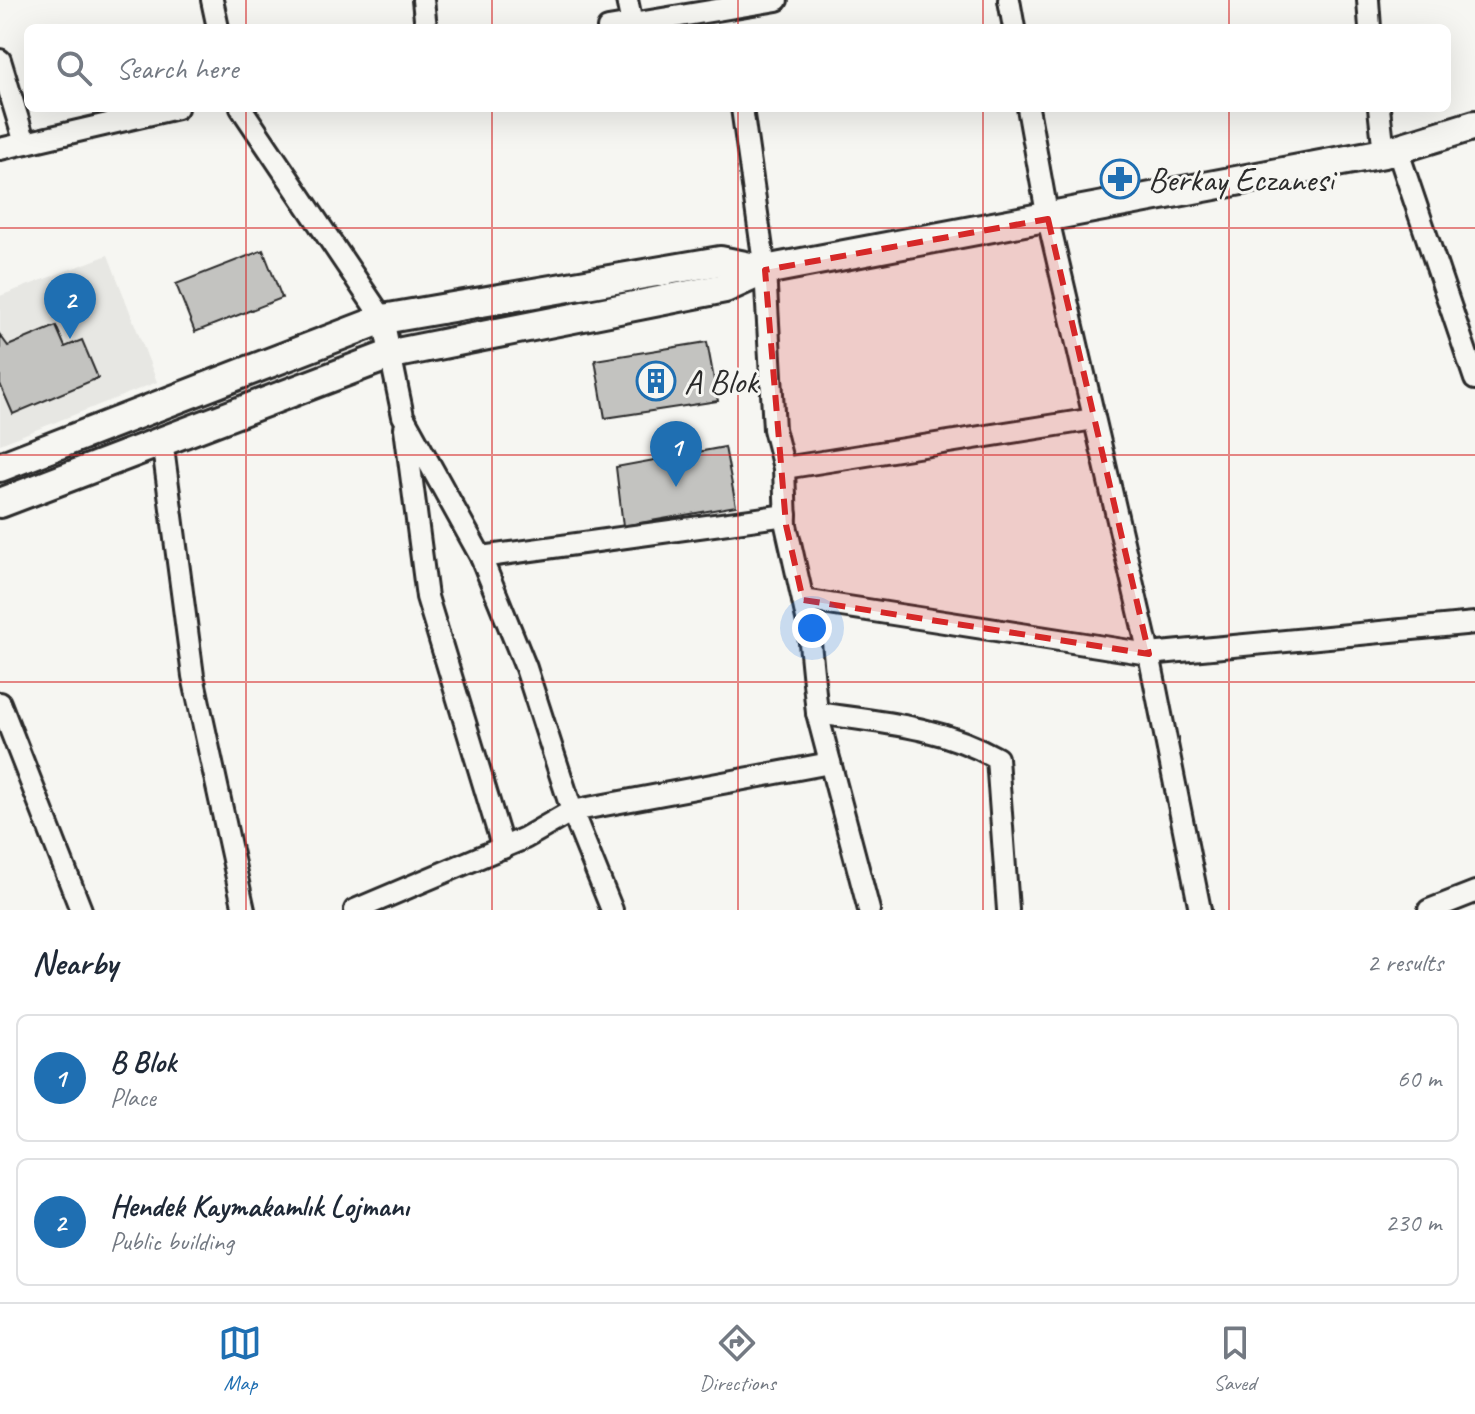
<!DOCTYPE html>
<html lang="en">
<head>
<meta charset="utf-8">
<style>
	:root { --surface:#fff; --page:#f6f6f7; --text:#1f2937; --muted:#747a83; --line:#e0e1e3; --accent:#1f6fb2 }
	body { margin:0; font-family:Caveat,sans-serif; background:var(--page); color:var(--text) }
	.you { position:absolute; left:812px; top:628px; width:28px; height:28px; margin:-20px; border:6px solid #fff; border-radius:50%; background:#1a73e8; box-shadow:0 0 0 12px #1a73e833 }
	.badge { display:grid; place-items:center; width:52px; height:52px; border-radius:50%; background:var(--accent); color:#fff; font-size:26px; font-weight:700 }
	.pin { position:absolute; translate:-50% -66px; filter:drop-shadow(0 2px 4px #0008) }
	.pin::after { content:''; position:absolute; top:42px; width:28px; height:24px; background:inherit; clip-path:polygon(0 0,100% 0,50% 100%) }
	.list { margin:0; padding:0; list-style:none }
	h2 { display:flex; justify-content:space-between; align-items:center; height:104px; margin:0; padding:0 32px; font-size:34px }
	h2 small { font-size:26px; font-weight:400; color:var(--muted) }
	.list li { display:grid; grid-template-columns:52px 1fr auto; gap:24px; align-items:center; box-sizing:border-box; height:128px; margin:0 16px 16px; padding:0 16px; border:2px solid var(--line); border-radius:12px }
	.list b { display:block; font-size:30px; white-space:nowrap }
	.list p { margin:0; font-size:26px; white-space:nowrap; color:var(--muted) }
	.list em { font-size:26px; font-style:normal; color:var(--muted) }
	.icon { flex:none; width:44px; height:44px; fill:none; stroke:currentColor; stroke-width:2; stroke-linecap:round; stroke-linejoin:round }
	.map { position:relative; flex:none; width:1475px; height:910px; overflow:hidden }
	.search { position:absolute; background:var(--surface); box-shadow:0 8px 32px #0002; left:24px; right:24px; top:24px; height:88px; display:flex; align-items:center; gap:20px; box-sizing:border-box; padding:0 28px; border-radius:12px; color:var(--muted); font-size:30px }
	.sheet { height:392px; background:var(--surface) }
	nav { display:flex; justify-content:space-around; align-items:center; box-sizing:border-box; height:112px; border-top:2px solid var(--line); background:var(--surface); font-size:22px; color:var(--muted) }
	nav a { display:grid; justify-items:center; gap:4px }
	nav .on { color:var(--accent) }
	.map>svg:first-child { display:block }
	.built { fill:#e7e7e3 }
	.building { fill:#c3c3c0; stroke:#2b2b2b; stroke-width:2 }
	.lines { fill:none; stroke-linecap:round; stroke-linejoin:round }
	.street-casing { stroke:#2b2b2b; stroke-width:26 }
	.secondary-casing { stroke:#2b2b2b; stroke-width:34 }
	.street { stroke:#f6f6f2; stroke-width:20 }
	.secondary { stroke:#f6f6f2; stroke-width:28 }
	.marked { fill:#d62828; fill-opacity:0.2; stroke:#d62828; stroke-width:6; stroke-dasharray:16 10; stroke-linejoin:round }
	.grid { fill:none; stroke:#d62828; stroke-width:2; stroke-opacity:0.55 }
	.labels { text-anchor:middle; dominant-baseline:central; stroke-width:6; stroke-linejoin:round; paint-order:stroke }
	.poi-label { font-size:34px; fill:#2b2b2b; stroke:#f6f6f2; text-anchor:start }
</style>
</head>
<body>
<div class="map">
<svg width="1475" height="910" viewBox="0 0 1475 910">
	<rect width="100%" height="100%" fill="#f6f6f2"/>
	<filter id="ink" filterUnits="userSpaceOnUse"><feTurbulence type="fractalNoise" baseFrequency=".0125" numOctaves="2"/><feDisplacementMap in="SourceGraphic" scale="16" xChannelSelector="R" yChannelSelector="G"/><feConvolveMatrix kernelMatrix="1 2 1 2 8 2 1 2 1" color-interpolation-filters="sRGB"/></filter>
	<g filter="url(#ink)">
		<!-- built -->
		<path class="built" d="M108 255 157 382 0 444V296Z"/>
		<!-- building -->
		<g class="building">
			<path d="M263 250 282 298 195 332 176 284Z"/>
			<path d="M56 326 65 347 82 340 98 378 13 414 0 384V335L8 346Z"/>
			<path d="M707 342 718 401 605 418 595 360Z"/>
			<path d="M725 447 736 506 623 526 616 467Z"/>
		</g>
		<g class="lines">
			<defs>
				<g id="street">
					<path d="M212 0 218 28"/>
					<path d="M423 0 426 28"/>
					<path d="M627 0 632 24"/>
					<path d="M1009 0 1014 28"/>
					<path d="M1368 0 1370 28"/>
					<path d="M608 28 777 0"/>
					<path d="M0 60 25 143"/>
					<path d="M241 108 383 319 403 416 481 557 526 668 572 811 612 910"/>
					<path d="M742 108 765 270 774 429 784 468 786 525 808 623 817 713 869 910"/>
					<path d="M1028 108 1048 219 1149 654 1200 910"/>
					<path d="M1379 108 1384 153"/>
					<path d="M0 149 177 108"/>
					<path d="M1397 149 1475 379"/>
					<path d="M405 428 427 597 503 848"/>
					<path d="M162 440 193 676 244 910"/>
					<path d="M784 468 1094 419"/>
					<path d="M481 557 786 515"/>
					<path d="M803 600 1149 654 1475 623"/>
					<path d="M0 703 81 910"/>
					<path d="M817 713C880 722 940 726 997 758L1008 910"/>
					<path d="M355 910 525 838 572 811 830 763"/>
					<path d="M1429 910 1475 892"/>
				</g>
				<g id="secondary">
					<path d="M0 467 383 319 720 261 765 270"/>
					<path d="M0 503 392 354 725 288 765 270 1384 153 1475 125"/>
				</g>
			</defs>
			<!-- street casing -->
			<use href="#street" class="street-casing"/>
			<!-- secondary casing -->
			<use href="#secondary" class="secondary-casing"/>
			<!-- street -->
			<use href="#street" class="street"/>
			<!-- secondary -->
			<use href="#secondary" class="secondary"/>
		</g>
	</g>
	<!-- marked area -->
	<path class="marked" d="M1048 219 1149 654 803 600 786 525 765 270Z"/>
	<!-- grid -->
	<path class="grid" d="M246 0V28M492 0V28M738 0V28M983 0V28M1229 0V28M246 108V910M492 108V910M738 108V910M983 108V910M1229 108V910M0 228H1475M0 455H1475M0 682H1475"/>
	<!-- icons -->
	<defs>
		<symbol id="pharmacy-ring" viewBox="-11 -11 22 22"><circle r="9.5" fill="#f6f6f2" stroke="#1f6fb2" stroke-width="1.5"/><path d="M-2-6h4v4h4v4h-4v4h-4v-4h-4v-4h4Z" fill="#1f6fb2"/></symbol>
		<symbol id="building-ring" viewBox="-11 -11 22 22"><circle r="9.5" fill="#f6f6f2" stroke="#1f6fb2" stroke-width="1.5"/><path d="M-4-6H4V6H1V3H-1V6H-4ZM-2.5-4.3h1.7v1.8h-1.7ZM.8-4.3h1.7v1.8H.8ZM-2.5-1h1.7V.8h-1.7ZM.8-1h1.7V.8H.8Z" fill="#1f6fb2"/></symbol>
	</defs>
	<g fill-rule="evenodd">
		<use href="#pharmacy-ring" x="1098" y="157" width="44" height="44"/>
		<use href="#building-ring" x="634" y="359" width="44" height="44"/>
	</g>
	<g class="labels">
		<!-- poi labels -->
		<g class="poi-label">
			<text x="1148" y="179">Berkay Eczanesi</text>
			<text x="684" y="381">A Blok</text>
		</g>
	</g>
</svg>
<div class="you"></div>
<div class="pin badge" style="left:676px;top:487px">1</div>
<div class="pin badge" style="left:70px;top:339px">2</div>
<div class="search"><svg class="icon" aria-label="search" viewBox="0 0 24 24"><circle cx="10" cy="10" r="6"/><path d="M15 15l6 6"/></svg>Search here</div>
</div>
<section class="sheet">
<h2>Nearby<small>2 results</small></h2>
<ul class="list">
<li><span class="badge">1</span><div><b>B Blok</b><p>Place</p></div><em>60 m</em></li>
<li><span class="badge">2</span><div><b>Hendek Kaymakamlık Lojmanı</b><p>Public building</p></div><em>230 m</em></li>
</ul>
</section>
<nav>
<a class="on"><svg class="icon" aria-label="map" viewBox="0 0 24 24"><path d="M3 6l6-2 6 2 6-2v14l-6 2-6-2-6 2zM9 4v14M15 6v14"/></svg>Map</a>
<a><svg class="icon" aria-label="directions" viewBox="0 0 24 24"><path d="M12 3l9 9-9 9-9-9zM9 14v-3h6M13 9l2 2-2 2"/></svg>Directions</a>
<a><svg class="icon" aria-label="saved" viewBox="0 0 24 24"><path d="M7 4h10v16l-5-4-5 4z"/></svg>Saved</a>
</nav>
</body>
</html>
